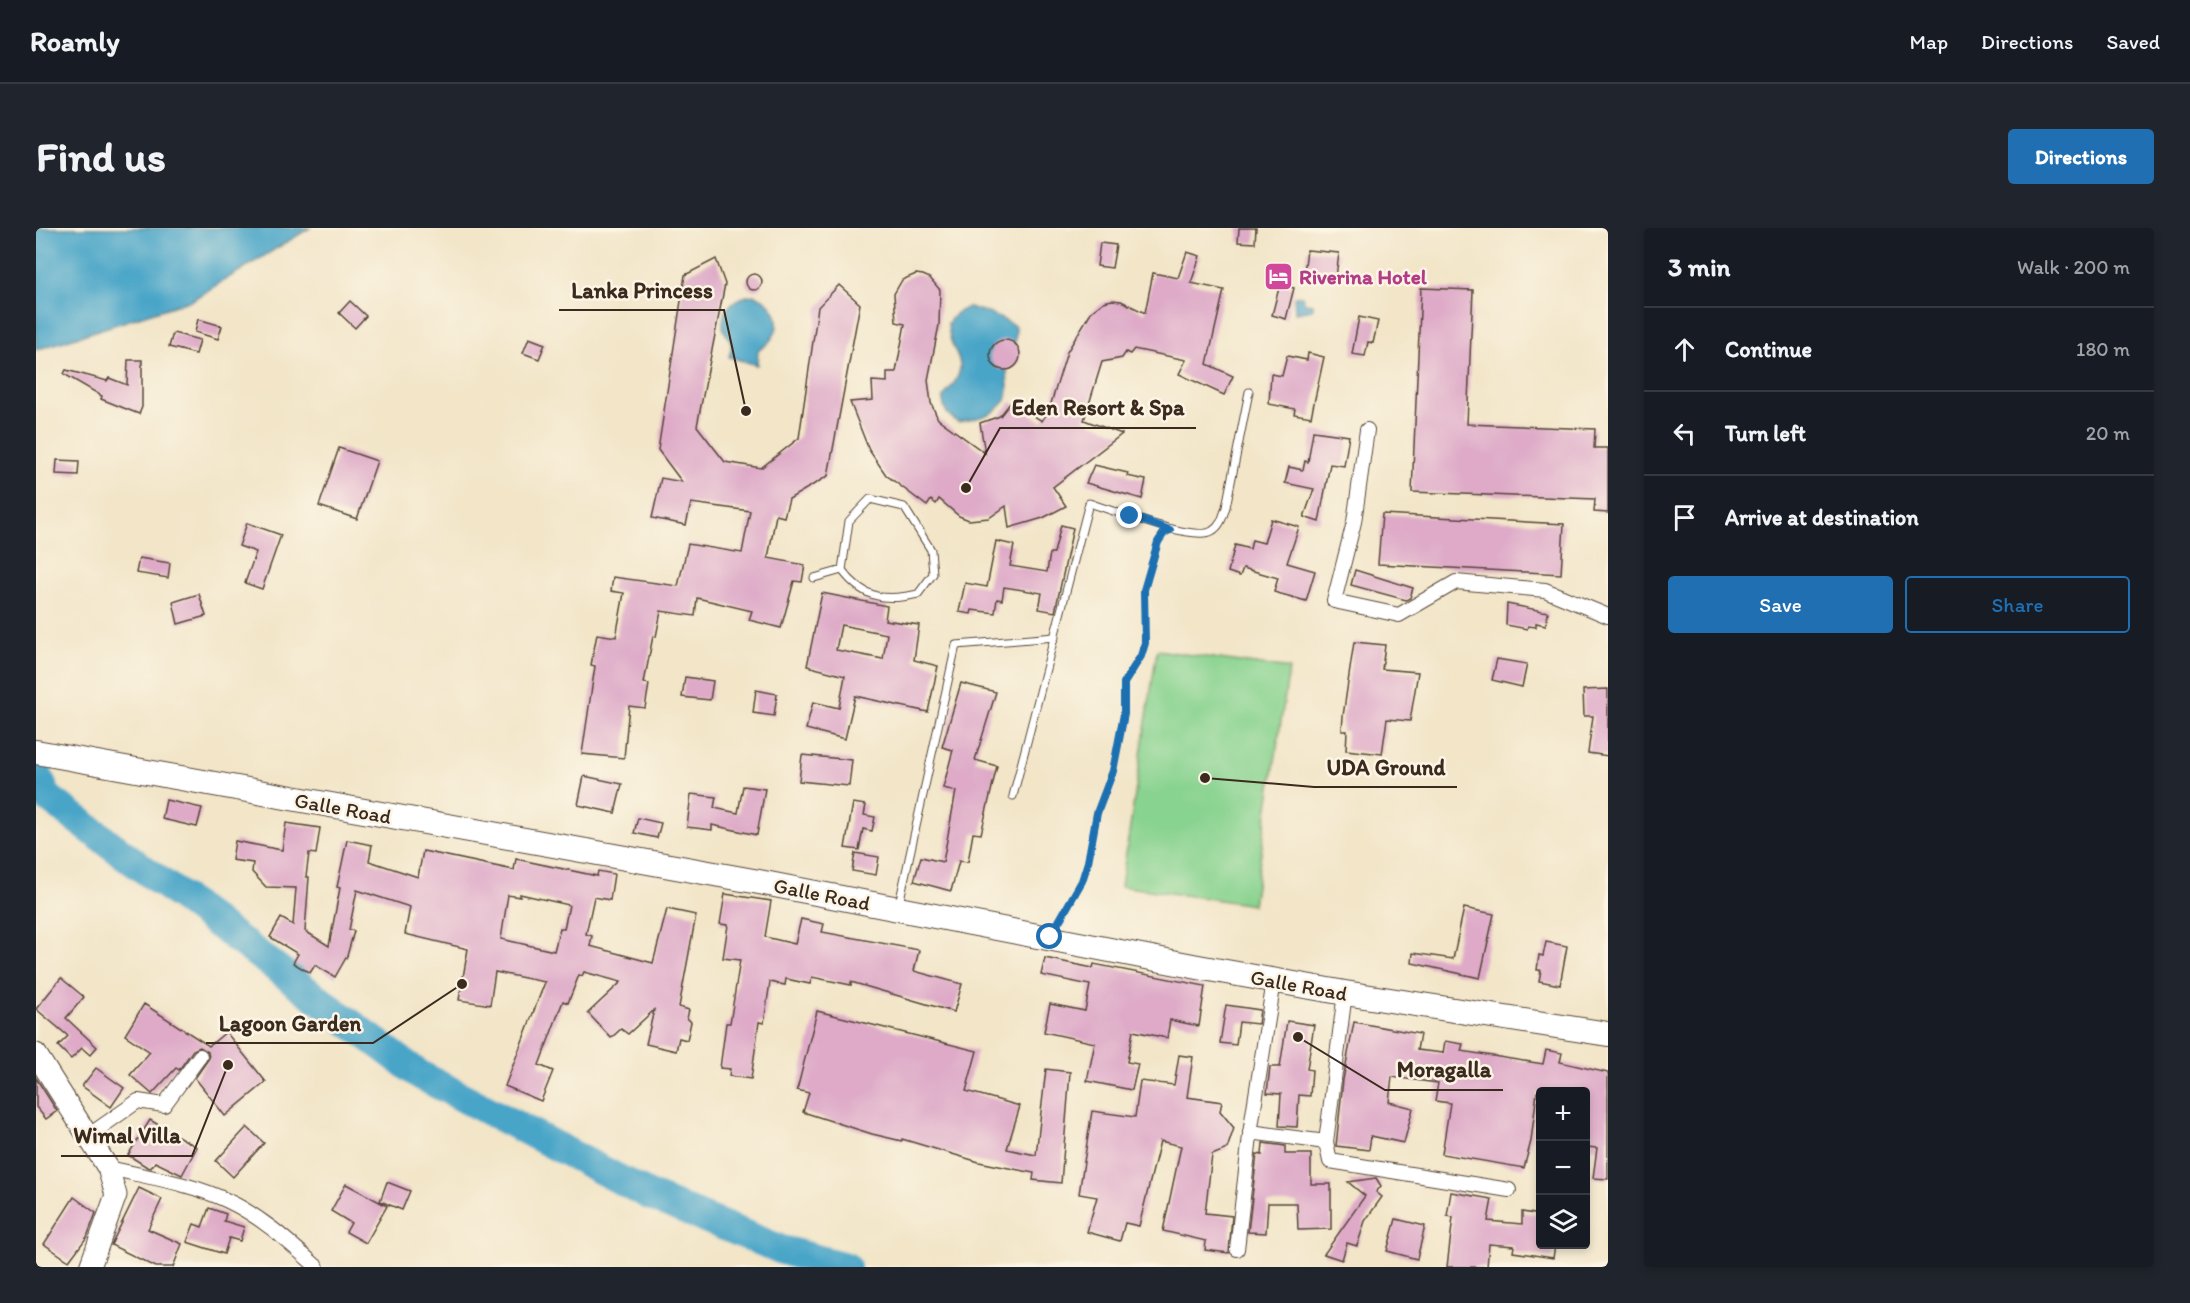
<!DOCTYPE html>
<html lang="en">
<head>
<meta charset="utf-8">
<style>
	:root { --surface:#171b24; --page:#20242c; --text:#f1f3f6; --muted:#9ea1a6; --line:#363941; --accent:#1f6fb2 }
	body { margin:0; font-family:Itim,sans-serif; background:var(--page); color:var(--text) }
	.controls { position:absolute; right:18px; bottom:18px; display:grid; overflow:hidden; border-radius:6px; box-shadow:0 3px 9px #0003 }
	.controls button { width:54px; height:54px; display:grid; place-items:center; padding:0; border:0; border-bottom:2px solid var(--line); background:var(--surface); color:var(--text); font:30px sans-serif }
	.stop { position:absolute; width:18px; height:18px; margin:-14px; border:4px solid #1f6fb2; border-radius:50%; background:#fff }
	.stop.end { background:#1f6fb2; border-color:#fff; box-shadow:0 2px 6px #0008 }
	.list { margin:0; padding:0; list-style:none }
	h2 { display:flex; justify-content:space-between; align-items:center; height:78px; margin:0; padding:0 24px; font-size:26px }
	h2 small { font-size:20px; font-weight:400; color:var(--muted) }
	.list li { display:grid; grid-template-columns:39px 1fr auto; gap:18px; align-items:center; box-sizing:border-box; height:84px; padding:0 24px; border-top:2px solid var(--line) }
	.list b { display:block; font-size:22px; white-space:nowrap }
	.list em { font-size:20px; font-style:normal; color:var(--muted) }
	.actions { display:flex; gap:12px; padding:18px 24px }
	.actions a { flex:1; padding:14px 0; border:2px solid var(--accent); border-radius:6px; text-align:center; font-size:21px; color:var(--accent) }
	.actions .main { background:var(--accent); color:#fff }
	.icon { flex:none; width:33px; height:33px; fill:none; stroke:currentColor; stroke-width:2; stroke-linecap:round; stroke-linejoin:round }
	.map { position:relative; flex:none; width:1572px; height:1039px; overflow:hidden; border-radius:6px }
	header { display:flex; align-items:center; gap:36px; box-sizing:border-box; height:84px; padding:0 30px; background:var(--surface); border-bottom:2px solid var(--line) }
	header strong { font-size:28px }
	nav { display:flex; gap:33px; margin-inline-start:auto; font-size:21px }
	.intro { display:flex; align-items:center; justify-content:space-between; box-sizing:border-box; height:144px; padding:0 36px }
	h1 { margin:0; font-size:42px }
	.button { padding:15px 27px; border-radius:6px; background:var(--accent); color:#fff; font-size:21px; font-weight:700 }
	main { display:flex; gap:36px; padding:0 36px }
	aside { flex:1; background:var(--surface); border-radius:6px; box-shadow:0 3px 9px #0003 }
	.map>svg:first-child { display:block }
	.green { fill:#89d390; stroke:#627e57; stroke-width:1.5 }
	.water { fill:#4aa5c8; stroke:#426873; stroke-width:1.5 }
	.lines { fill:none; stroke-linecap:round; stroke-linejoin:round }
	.river { stroke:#4aa5c8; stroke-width:30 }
	.building { fill:#deaac8; fill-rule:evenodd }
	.lane-casing { stroke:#564638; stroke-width:9 }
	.street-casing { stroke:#564638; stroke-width:16 }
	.primary-casing { stroke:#564638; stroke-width:23 }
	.highway-casing { stroke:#564638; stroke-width:26 }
	.path { stroke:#564638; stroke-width:3; stroke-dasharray:1.5 4.5; stroke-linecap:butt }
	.lane { stroke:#fff; stroke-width:7 }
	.street { stroke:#fff; stroke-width:14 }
	.primary { stroke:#fff; stroke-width:21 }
	.highway { stroke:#fff; stroke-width:24 }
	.route { stroke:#1f6fb2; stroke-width:8 }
	.labels { text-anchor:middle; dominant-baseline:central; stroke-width:5; stroke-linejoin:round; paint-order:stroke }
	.hotel-label { font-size:21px; font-weight:bold; fill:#b23c85; stroke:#fcf5e5; text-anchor:start }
	.street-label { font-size:21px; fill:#3b2a1e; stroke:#fcf5e5 }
	.leader { fill:none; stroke:#3b2a1e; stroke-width:2 }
	.callout-dot { fill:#3b2a1e; stroke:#fcf5e5; stroke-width:2 }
	.callout-label { font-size:22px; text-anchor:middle; font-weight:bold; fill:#3b2a1e; stroke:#fcf5e5; stroke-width:5; stroke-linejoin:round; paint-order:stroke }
</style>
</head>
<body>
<header>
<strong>Roamly</strong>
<nav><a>Map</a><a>Directions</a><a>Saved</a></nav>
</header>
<div class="intro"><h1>Find us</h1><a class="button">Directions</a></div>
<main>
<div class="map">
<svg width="1572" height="1039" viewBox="0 0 1572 1039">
	<rect width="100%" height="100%" fill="#fcf5e5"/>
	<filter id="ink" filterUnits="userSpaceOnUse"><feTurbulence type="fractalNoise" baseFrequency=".0167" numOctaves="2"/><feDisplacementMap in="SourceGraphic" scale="12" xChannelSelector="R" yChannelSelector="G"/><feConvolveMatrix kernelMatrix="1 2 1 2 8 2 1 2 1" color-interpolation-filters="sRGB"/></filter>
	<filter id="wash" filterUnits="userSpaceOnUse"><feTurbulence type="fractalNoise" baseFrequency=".008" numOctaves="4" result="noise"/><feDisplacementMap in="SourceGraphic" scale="24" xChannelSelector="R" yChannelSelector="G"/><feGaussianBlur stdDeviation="1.35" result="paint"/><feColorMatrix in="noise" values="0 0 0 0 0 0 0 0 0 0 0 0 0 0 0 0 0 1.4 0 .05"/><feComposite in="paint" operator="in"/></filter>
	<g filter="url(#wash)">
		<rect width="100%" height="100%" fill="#f2e5c8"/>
		<!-- green -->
		<path class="green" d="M1121 422 1253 441 1217 677 1085 658Z"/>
		<!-- water -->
		<g class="water">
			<path d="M0 0H274L156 72 0 122Z"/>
			<path d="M719 67C747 78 749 108 722 122L721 137 693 129C694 125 696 118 695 115 693 108 687 105 687 97 686 78 702 68 719 67Z"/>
			<path d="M1258 68H1266L1269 75 1277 76 1276 82 1259 85Z"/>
			<path d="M932 79C946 82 969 91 980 99L979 115 965 113 955 123 958 137 971 142C971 149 972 155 972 162 970 186 941 191 922 194 911 187 907 182 907 169 942 131 912 130 912 95L920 85Z"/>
		</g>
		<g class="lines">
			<!-- river -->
			<path class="river" d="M0 543 11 569 384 847 615 968 746 1022 810 1039"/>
		</g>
		<g id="blocks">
			<!-- building -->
			<g class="building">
				<path d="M1203 0H1220L1219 15 1202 14Z"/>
				<path d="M1064 15 1080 17 1076 40 1061 38Z"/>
				<path d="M1271 22 1303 25 1300 49 1268 45Z"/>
				<path d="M1151 24 1164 28 1155 55 1188 62 1171 136 1197 148 1188 167 1143 146 1150 132 1098 121 1094 126 1090 124 1086 130 1066 134 1048 192 1086 206 1017 259 1030 278 1007 290 973 300 970 278 953 290 933 292 923 288 903 271 900 276 895 272 891 278 850 247 833 222 814 174 837 172 836 153 851 154V144H860L869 96 860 94 858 66 866 52 880 46 887 47 894 50 904 62 903 97 892 152 895 175 902 191 949 225 944 195 964 188 975 174 1006 193 1013 182 1031 124 1055 84 1068 74 1076 72 1085 73 1109 85 1117 45 1142 50Z"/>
				<path d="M680 31 689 56 661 198 689 234 725 240 763 210 782 79 803 57 824 76 792 248 753 271 748 289 740 287 732 330 769 337 766 354 758 353 745 400 713 392 716 383 661 370 659 388 625 383 620 409 617 408 608 455 613 456 609 480 593 478 588 530 546 526 559 438 555 437 561 406 580 409 588 365 575 363 577 349 642 358 652 316 706 325 714 283 655 275 650 297 616 290 625 250 646 254 622 222 649 47Z"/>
				<circle cx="718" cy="54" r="8"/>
				<path d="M1244 56 1258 60 1250 91 1236 87Z"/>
				<path d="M1385 60 1437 62 1431 196 1559 201 1558 220H1572V285L1558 284 1559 271 1376 264Z"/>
				<path d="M314 73 330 88 319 100 303 85Z"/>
				<path d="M1323 89 1342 93 1337 115 1332 114 1329 128 1316 126Z"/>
				<path d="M162 91 186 98 182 111 159 104Z"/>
				<path d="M137 105 164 112 160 126 133 119Z"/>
				<path d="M493 110 509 116 503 131 487 125Z"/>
				<circle cx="969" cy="127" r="15"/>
				<path d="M1272 125 1288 129 1275 189 1258 186 1259 181 1233 176 1235 146 1246 148 1251 128 1271 132Z"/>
				<path d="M92 132H106V179L103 186 65 171 66 168 28 146 30 142 71 153 73 150 91 157Z"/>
				<path d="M1277 203 1313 208 1308 238 1294 236 1283 294 1268 289 1278 261 1249 255 1253 239 1267 242 1269 233 1272 234Z"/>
				<path d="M303 220 341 233 321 291 283 278Z"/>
				<path d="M21 232 43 233 42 247 20 246Z"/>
				<path d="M1058 237 1092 245 1091 248 1110 252 1106 271 1050 255Z"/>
				<path d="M1346 286 1528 296 1525 346 1342 336Z"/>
				<path d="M1235 291 1263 299 1251 335 1279 343 1270 373 1238 364 1242 350 1207 340 1204 348 1192 344 1199 317 1214 321 1216 312 1228 315Z"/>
				<path d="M211 295 245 307 226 361 209 355 220 324 203 318Z"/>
				<path d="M1025 297 1037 300 1019 384 1003 381 1006 365 968 359 966 372 961 371 959 385 936 382 935 386 923 384 929 355 951 359 960 313 978 317 974 338 1011 344 1014 325H1018Z"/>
				<path d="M103 330 134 335 132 350 100 345Z"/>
				<path d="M1319 342 1377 360 1374 370 1370 372 1315 357Z"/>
				<path d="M786 365 851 378 849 392 883 397 878 432 902 438 892 484 819 468 809 511 770 501 777 474 803 480 809 448 771 438ZM805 397 851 406 847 431 800 422Z"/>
				<path d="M163 366 170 388 142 396 137 374Z"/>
				<path d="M1471 376 1512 384 1510 397 1500 395V399L1492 398 1491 401 1470 397Z"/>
				<path d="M1318 414 1349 417 1346 441 1382 444 1374 493 1351 491 1346 526 1310 522 1311 503H1306L1307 488Z"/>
				<path d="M1461 431 1491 436 1486 459 1456 452Z"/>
				<path d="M649 449 677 453 674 472 646 469Z"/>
				<path d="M925 455 960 464 939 532 961 538 945 606 937 605 932 634 923 633 915 663 878 653 885 629 907 634 920 563 907 560 917 522 906 519Z"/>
				<path d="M1572 461V528L1552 525 1557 488H1548L1547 462Z"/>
				<path d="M720 462 741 466 738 488 717 485Z"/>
				<path d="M766 527 816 532 813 558 763 553Z"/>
				<path d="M548 548 586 556 579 585 542 577Z"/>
				<path d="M707 558 729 561 721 607 676 597V602L651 599 655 566 680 569 678 580 702 585Z"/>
				<path d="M130 572 166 580 161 599 126 591Z"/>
				<path d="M817 575 830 577 828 587 839 589 836 603 827 601 823 622 809 620Z"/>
				<path d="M602 590 625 595 621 610 598 605Z"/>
				<path d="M250 595 284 600 280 626 273 625 270 649H273L269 703 293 718 304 660 301 659 311 612 336 617 333 633 382 649 387 623 478 642 480 631 561 648 562 643 578 646 574 672 558 669 550 706 556 708 554 718 617 735 631 681 660 687 643 779 653 782 651 790 655 794 651 812 643 810 640 823 610 816 618 782 592 806 585 801 575 810 552 785 585 754 548 744 546 748 543 747 532 775 527 773 503 837 517 843 505 873 469 858 509 754 459 744 454 777 423 772 432 721 369 706 374 679 321 662 313 702 318 703 311 728 299 749 279 737 274 745 257 735 262 726 234 709 245 690 257 697 260 660 230 659 216 644 217 635 196 632 199 613 246 622ZM484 666 533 677 528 701 524 700 518 723 465 711 472 667 484 669Z"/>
				<path d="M819 625 843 629 840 647 816 643Z"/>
				<path d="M689 666 735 673 729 709 759 716 765 691 788 696 786 704 883 722 878 743 926 756 918 784 815 754V757L776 749 774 756 750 751 749 757 734 754 728 795 723 794 715 851 693 848 694 841 684 840 690 795H694L704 732 687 730 692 697 684 696Z"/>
				<path d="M1428 680 1458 686 1444 750 1376 735 1377 725 1417 731Z"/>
				<path d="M1510 714 1531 718 1524 757 1503 753 1505 742H1501L1503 727 1507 728Z"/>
				<path d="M1009 730 1057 740 1058 736 1169 758 1163 798 1134 792 1131 810 1097 803 1091 834 1102 836 1096 862 1051 853 1059 815 1008 804 1014 776 1049 783 1054 757 1005 747Z"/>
				<path d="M25 750 48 769 30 790 61 819 54 827 46 820 35 831 22 818 32 808 0 781Z"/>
				<path d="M108 776 173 818 190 804 230 854 189 888 159 850 173 830 172 824 164 819 157 822 143 842 140 840 116 866 94 847 114 824 89 807Z"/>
				<path d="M1190 777 1224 782 1222 796 1203 794 1200 817 1184 815Z"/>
				<path d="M781 783 941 823 930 863 984 878 971 921 1000 927 1010 841 1034 844 1025 955 997 952 998 945 943 934 866 911V913L836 906 767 884 773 865 761 862Z"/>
				<path d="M1251 793 1278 797 1271 841 1276 842 1274 868 1263 867 1261 899 1243 898 1245 866 1231 865 1234 839H1244Z"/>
				<path d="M1318 794 1384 806 1381 822 1407 825 1409 813 1427 816 1425 823 1507 836 1510 822 1526 825 1524 834 1572 845V951L1557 950 1561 920 1550 919V864H1501L1495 913 1488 940 1406 926 1414 875 1399 873 1402 855 1356 849 1353 874 1377 880 1368 915 1335 908 1333 922 1300 918 1307 852Z"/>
				<path d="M1143 827 1157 829 1151 869 1186 874 1184 883 1198 900 1191 921 1176 927 1169 985 1196 988 1193 1025 1169 1022 1170 1013 1127 1003 1145 918 1124 913 1103 998 1089 995 1084 1013 1051 1004 1061 969 1043 966 1056 883 1099 889 1104 853 1138 857Z"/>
				<path d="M60 840 88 860 75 879 46 858Z"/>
				<path d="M0 850 21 883 10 891 0 879Z"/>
				<path d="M114 892 161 919 146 947 119 934 115 940 111 939 92 927Z"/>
				<path d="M211 899 228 915 197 949 180 933Z"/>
				<path d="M1227 915 1249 918V926H1275V956H1295V1001L1262 1002 1261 975H1232L1230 1005 1212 1004 1221 926 1226 927Z"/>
				<path d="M1340 950 1345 958 1340 964 1346 969 1329 993 1321 1018 1311 1015 1306 1032 1288 1026 1329 968 1312 954Z"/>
				<path d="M351 954 374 963 366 982 344 973Z"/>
				<path d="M310 956 351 978 330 1015 310 1004 315 995 295 983Z"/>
				<path d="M103 960 126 971 112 1001 146 1016 137 1039H120L75 1017Z"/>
				<path d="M1415 964 1456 971 1452 993 1486 996V984L1504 987V1017H1519L1517 1030 1477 1024 1478 1018 1453 1016 1451 1039H1411L1417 989 1411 988Z"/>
				<path d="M38 969 60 985 51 1009 33 1033 8 1016Z"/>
				<path d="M173 980 190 986 188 993 208 999 204 1013 193 1010 188 1026 151 1014 158 996 166 999Z"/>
				<path d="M1360 991 1389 998 1381 1031 1351 1023Z"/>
			</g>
		</g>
	</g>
	<g filter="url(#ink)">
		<use href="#blocks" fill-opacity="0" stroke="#564638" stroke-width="1.5"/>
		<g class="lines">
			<defs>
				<g id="lane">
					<path d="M778 350 806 342 813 293 834 271 868 279 895 322 897 346 882 366C848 374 827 370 806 342"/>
					<path d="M977 568 1053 275C1076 282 1158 314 1176 303 1185 298 1187 288 1190 279L1213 164"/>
					<path d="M863 676 920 417 1019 409"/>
				</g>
				<g id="street">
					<path d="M1331 202 1318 294 1298 373 1363 387 1420 354 1509 362 1572 388"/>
					<path d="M1214 904 1290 914 1309 765"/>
					<path d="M52 908 102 873 128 877 164 828"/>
					<path d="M1290 914 1294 933 1473 962"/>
					<path d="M72 940C112 949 155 955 192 973 226 989 254 1015 281 1039"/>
					<path d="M1201 1021 1215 899 1238 753"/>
				</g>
				<path id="primary" d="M0 826 72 940 80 967 54 1039"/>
				<path id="highway" d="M0 524 723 654 1162 739 1309 765 1572 806"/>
			</defs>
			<!-- lane casing -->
			<use href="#lane" class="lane-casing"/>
			<!-- street casing -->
			<use href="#street" class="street-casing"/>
			<!-- primary casing -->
			<use href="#primary" class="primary-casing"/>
			<!-- highway casing -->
			<use href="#highway" class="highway-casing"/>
			<!-- path -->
			<path class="path" d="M1024 692 1046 653 1061 585 1077 543 1087 486 1088 455 1105 428 1109 415 1108 362 1125 310"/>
			<!-- lane -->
			<use href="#lane" class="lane"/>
			<!-- street -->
			<use href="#street" class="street"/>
			<!-- primary -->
			<use href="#primary" class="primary"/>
			<!-- highway -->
			<use href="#highway" class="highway"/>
		</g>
	</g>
	<g class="lines" filter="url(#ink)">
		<!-- route -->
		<path class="route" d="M1014 709 1046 653 1052 634 1061 585 1077 543 1088 486V455L1105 428 1109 415 1108 362 1122 314 1128 305 1134 302 1094 288"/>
	</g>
	<!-- icons -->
	<defs>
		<symbol id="hotel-square" viewBox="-11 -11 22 22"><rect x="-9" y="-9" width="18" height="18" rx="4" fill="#d1479c" stroke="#fcf5e5"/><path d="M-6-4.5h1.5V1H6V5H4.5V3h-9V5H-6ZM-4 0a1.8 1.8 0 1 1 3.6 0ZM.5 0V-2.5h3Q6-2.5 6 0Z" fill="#fff"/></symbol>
	</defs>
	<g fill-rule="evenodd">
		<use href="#hotel-square" x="1226" y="32" width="33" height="33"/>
	</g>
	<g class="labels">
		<!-- hotel labels -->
		<g class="hotel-label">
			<text x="1263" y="48">Riverina Hotel</text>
		</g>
		<!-- street labels -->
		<g class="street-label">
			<text transform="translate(307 580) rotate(10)">Galle Road</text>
			<text transform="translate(786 666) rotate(11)">Galle Road</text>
			<text transform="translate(1263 757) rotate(10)">Galle Road</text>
		</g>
	</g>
	<!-- callouts -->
	<path class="leader" d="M710 183L688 82H523M930 260L964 200H1160M1169 550L1278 559H1421M426 756L337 815H170M1262 809L1349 862H1467M192 837L156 928H25"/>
	<g class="callout-dot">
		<circle cx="710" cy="183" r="6"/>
		<circle cx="930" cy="260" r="6"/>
		<circle cx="1169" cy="550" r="6"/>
		<circle cx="426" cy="756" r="6"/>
		<circle cx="1262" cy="809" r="6"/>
		<circle cx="192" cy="837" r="6"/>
	</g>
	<g class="callout-label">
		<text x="606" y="70">Lanka Princess</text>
		<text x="1062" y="187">Eden Resort &amp; Spa</text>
		<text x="1350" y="547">UDA Ground</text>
		<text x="254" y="803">Lagoon Garden</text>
		<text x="1408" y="849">Moragalla</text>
		<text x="91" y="915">Wimal Villa</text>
	</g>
</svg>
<div class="controls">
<button>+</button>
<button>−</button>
<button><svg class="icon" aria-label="layers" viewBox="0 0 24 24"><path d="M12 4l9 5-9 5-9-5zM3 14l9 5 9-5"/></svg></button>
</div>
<div class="stop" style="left:1014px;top:709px"></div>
<div class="stop end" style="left:1094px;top:288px"></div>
</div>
<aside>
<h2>3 min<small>Walk · 200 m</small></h2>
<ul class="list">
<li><svg class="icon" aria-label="ahead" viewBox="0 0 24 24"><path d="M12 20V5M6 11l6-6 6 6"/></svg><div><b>Continue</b></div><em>180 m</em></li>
<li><svg class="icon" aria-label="left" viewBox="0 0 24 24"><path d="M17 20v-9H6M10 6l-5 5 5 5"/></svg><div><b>Turn left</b></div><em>20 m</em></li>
<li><svg class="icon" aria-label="arrive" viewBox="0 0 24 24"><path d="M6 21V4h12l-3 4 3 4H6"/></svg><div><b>Arrive at destination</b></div></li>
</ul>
<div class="actions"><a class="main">Save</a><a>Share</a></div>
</aside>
</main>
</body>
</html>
